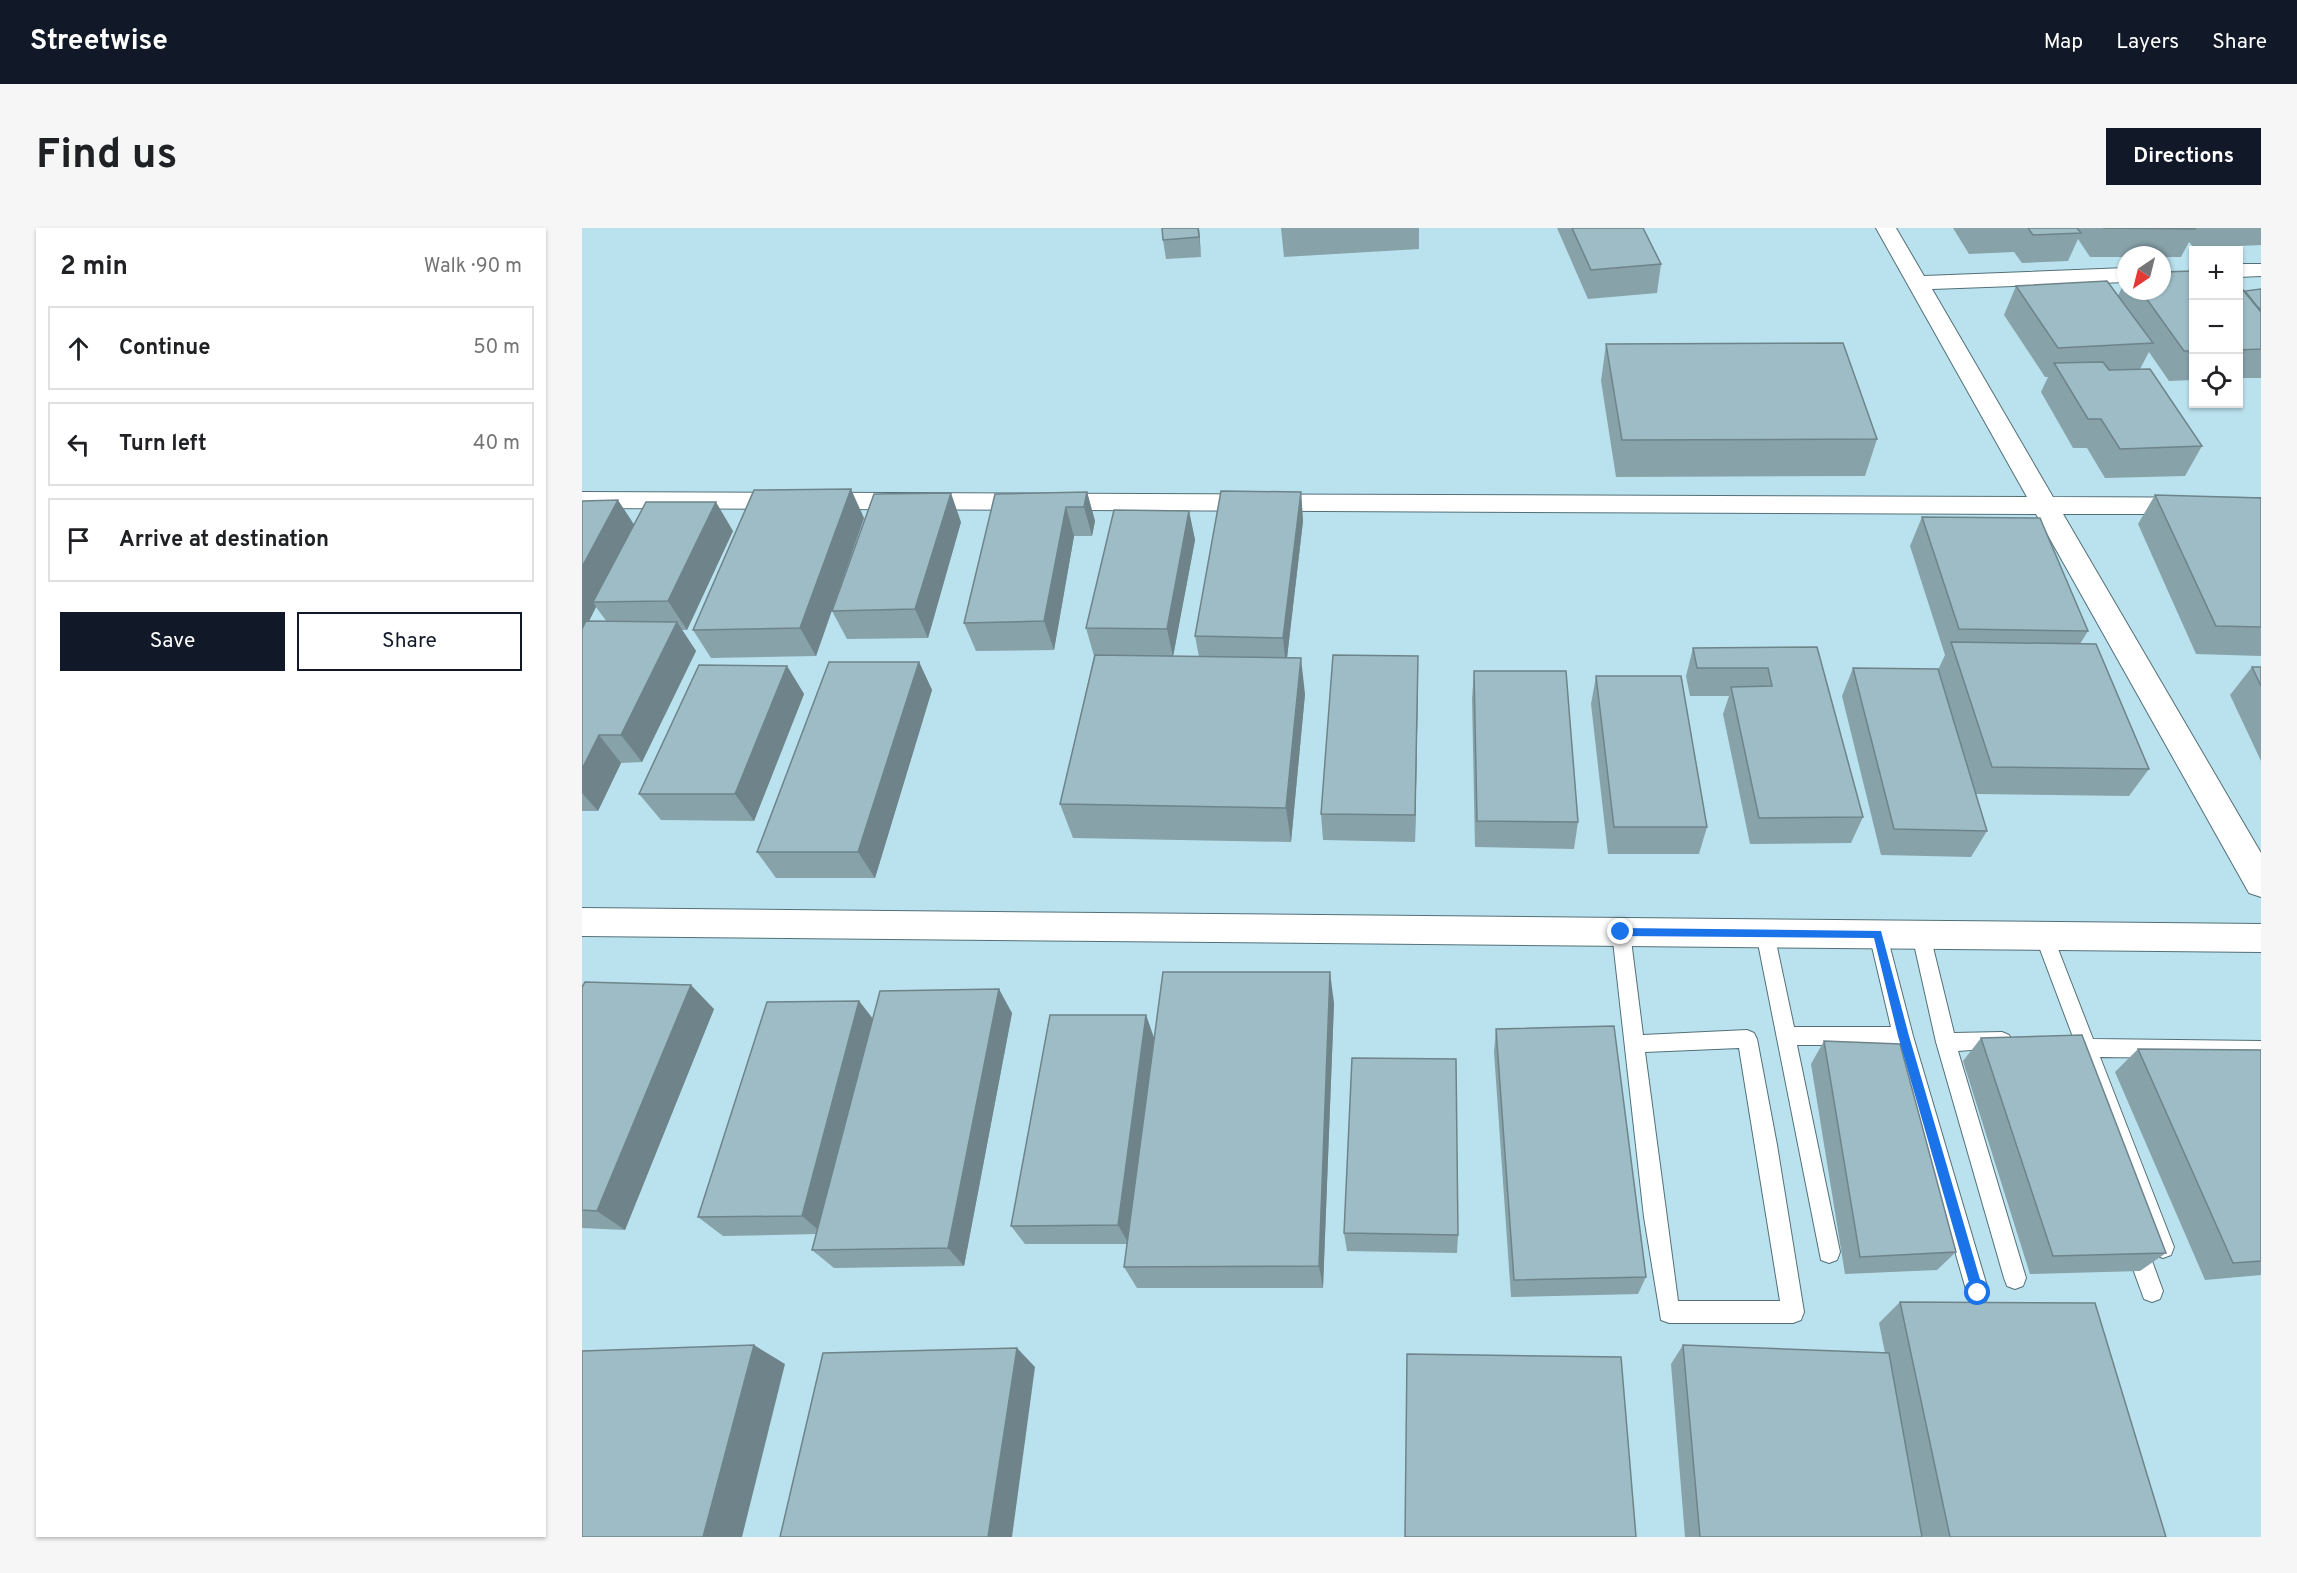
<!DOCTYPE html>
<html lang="en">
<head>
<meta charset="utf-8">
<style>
	:root { --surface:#fff; --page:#f6f6f6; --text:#202124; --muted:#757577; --line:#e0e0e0; --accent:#111827 }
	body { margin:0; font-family:Overpass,sans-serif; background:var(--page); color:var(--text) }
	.controls { position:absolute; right:18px; top:18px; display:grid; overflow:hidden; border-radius:0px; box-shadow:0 2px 4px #0004 }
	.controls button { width:54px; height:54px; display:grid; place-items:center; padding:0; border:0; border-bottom:2px solid var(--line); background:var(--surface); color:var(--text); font:30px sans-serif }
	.compass { position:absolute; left:1535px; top:18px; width:54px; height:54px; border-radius:50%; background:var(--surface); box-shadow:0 2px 4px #0004; rotate:215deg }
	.stop { position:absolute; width:18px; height:18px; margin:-14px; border:4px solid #1a73e8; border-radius:50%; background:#fff }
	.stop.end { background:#1a73e8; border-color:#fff; box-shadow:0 2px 6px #0008 }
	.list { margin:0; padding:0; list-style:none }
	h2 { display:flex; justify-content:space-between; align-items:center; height:78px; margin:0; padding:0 24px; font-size:26px }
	h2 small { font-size:20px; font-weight:400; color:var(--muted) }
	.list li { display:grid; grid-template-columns:39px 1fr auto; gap:18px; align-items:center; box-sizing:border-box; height:84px; margin:0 12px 12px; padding:0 12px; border:2px solid var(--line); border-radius:0px }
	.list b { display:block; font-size:22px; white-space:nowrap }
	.list em { font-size:20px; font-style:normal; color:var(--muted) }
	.actions { display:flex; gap:12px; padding:18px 24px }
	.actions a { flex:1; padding:14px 0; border:2px solid var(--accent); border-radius:0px; text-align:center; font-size:21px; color:var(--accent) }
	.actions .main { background:var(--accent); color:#fff }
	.icon { flex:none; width:33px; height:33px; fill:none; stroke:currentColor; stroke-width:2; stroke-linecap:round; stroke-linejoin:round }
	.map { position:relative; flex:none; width:1679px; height:1309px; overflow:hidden; border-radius:0px }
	header { display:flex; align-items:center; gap:36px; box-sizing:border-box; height:84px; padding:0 30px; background:var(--accent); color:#fff }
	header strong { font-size:28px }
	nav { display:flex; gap:33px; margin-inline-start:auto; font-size:21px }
	.intro { display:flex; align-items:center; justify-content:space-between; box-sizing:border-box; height:144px; padding:0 36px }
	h1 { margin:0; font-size:42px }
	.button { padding:15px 27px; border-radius:0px; background:var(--accent); color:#fff; font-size:21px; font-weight:700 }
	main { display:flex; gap:36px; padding:0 36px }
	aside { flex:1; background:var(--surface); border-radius:0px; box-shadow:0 2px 4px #0004 }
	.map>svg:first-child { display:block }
	.built { fill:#bae2ee; fill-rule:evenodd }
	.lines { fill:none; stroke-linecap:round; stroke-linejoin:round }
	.service-casing { stroke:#537078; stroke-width:2 }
	.minor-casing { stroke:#537078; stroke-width:2 }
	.service { fill:#fff; fill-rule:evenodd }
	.minor { fill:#fff; fill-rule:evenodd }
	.wall { fill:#87a2a9; fill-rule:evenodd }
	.shaded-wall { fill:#6e848a }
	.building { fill:#9dbcc5; stroke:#6e848a; stroke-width:1.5 }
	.route { fill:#1a73e8 }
</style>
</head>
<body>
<header>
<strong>Streetwise</strong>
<nav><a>Map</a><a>Layers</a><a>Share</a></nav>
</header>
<div class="intro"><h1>Find us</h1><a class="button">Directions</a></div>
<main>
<aside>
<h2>2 min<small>Walk · 90 m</small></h2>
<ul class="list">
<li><svg class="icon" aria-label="ahead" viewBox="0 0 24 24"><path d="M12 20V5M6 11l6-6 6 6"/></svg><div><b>Continue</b></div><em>50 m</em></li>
<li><svg class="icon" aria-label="left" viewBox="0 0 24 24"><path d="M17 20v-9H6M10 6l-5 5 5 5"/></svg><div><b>Turn left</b></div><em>40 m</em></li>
<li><svg class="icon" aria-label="arrive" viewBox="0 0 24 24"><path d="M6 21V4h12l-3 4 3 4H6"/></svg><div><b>Arrive at destination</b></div></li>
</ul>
<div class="actions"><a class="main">Save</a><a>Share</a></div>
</aside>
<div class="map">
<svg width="1679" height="1309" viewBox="0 0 1679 1309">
	<rect width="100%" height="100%" fill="#cfeff8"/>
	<!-- built -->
	<path class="built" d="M0 0H1679V1309H0ZM1612 22H1656V176H1612ZM1544 27H1580V63H1544Z"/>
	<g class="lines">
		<defs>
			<g id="service">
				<path d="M1039 696 1046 698 1048 704 1061 807 1165 802 1172 805 1175 811 1195 917 1222 1084 1219 1092 1211 1095H1087L1079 1092 1062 989 1030 704 1032 698ZM1157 820 1198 1073H1096L1063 824Z"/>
				<path d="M1183 697 1190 699 1192 705 1212 799H1309L1287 706 1289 700 1296 698 1303 700 1331 808 1407 1065 1404 1073 1396 1076 1388 1073 1385 1065 1314 817H1215L1258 1024 1255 1032 1247 1035 1239 1032 1174 705 1176 699Z"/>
				<path d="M1339 699 1346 701 1348 707 1372 805 1420 804 1427 807 1430 813 1427 819 1376 823 1444 1050 1441 1058 1433 1061 1425 1058 1422 1050 1354 814 1330 707 1332 701Z"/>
				<path d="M1462 700 1469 702 1471 708 1511 811 1679 813V831L1518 829 1592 1019 1589 1027 1581 1030 1573 1027 1570 1019 1453 708 1455 702Z"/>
				<path d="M1554 1008 1562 1011 1581 1063 1578 1071 1570 1074 1562 1071 1543 1019 1546 1011Z"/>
			</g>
			<g id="minor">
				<path d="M1294 0H1314L1342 48 1544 40V54L1350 61 1471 269 1679 270V286H1481L1679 625V669L1667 665 1454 286 0 280V264L1445 269Z"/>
				<path d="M1656 36H1679V48L1656 49Z"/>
				<path d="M0 680 1679 696V724L0 708Z"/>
			</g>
		</defs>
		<!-- service casing -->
		<use href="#service" class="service-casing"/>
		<!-- minor casing -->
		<use href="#minor" class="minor-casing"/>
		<!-- service -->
		<use href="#service" class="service"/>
		<!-- minor -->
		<use href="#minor" class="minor"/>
	</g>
	<!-- wall -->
	<g class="wall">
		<path d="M617 0 619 29 584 31 581 12Z"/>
		<path d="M699 0H837V21L702 29Z"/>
		<path d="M975 0H1061L1079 36 1075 65 1006 71Z"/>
		<path d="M1371 0H1679V17L1612 20 1607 14 1599 29H1580V27H1544V29H1508L1496 11 1486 33 1440 35 1432 24 1387 26Z"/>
		<path d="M1611 43V152L1587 153 1567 124 1558 141 1620 218 1603 248 1523 250 1505 220H1491L1459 164 1466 149H1463L1422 87 1434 58 1536 68 1544 50V63H1580Z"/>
		<path d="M1656 56 1663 63 1679 61V150H1656Z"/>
		<path d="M1024 116 1295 211 1283 248 1034 249 1019 153Z"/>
		<path d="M505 264 513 293 510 308H492L472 422 394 423 382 395 413 266Z"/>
		<path d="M719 264 721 293 705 430 723 466 709 614 491 610 478 576 512 428 504 400 607 283 613 312 591 428 617 429 613 408Z"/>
		<path d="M1573 267 1679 270V428L1614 426 1556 296Z"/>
		<path d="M0 273 52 297 151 303 105 402H100L114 423 60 534 39 535 16 583H0ZM14 379 25 394 7 393Z"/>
		<path d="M1340 289 1506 403 1498 416 1567 541 1547 568 1394 566 1405 603 1389 629 1299 627 1260 468 1271 440 1356 442 1363 427 1328 318Z"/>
		<path d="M282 290 234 428 129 430 111 402Z"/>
		<path d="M379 294 346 410 265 411 250 383Z"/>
		<path d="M1235 419 1281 589 1269 615 1168 616 1141 486 1147 468H1108L1104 448 1111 420Z"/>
		<path d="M337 434 350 462 293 650H194L175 624Z"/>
		<path d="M205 438 222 466 172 593 79 592 57 566Z"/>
		<path d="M1670 439H1679V533L1648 467Z"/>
		<path d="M892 443 996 594 992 621 893 619 890 471Z"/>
		<path d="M1014 448 1125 599 1117 626H1026L1009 476Z"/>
		<path d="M836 456 833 614 741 612 739 586Z"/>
		<path d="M0 759 132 781 43 1002 0 1000Z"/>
		<path d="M277 773 291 791 430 785 382 1038 252 1040 230 1022 235 1006 141 1008 116 989Z"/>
		<path d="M752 775 741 1060H555L542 1039 545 1016H443L429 998 564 787 572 810Z"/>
		<path d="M914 801 1064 1049 1056 1066 929 1069 912 824Z"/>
		<path d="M1399 810 1584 1025 1558 1043 1448 1046 1381 833Z"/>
		<path d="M1242 813 1374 1024 1355 1042 1263 1046 1229 836Z"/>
		<path d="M1556 821 1679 822V1047L1623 1052 1533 844Z"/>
		<path d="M762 1005 876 1007 875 1025 765 1023Z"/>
		<path d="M1318 1074 1584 1309H1103L1089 1136 1101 1117 1303 1125 1297 1095Z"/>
	</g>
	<!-- shaded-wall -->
	<g class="shaded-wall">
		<path d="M616 0H617L619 29 617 9Z"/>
		<path d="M269 261 282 290 234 428 218 400Z"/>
		<path d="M505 264 513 293 510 308 502 279Z"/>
		<path d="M719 264 721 293 704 438 701 410Z"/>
		<path d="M369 265 379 294 346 410 333 381Z"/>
		<path d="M36 272 55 301 11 374 14 379 0 407V339Z"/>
		<path d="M134 274 151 303 105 402 86 373Z"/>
		<path d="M484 279 492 308 472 422 462 393Z"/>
		<path d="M607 283 613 312 591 429 585 401Z"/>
		<path d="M95 394 114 423 60 534 39 507Z"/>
		<path d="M836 428V456L833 614V587Z"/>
		<path d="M719 430 723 466 709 614 704 580Z"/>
		<path d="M337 434 350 462 293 650 276 624Z"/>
		<path d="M205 438 222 466 172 593 153 566Z"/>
		<path d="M17 507 39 535 16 583 0 565V541Z"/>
		<path d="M748 744 752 775 741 1060 737 1038Z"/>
		<path d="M109 757 132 781 43 1002 15 983Z"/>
		<path d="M417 761 430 785 382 1038 366 1020Z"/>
		<path d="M277 773 295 796 241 1006 220 988Z"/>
		<path d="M564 787 572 810 547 1016 536 997Z"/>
		<path d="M172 1117 203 1136 160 1309H121Z"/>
		<path d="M435 1120 453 1139 430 1309H406Z"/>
	</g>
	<!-- building -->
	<g class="building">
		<path d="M580 0H616L617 9 581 12Z"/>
		<path d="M990 0H1061L1079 36 1009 42Z"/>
		<path d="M1446 0H1495L1499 5 1451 7Z"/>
		<path d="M1521 0H1613V1Z"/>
		<path d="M1611 43V123H1602L1559 63H1580V44Z"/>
		<path d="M1525 53 1571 115 1476 120 1434 58Z"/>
		<path d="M1656 56 1679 84V121L1656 122Z"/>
		<path d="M1679 61V82L1674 77 1663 63Z"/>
		<path d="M1261 115 1295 211 1040 212 1024 116Z"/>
		<path d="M1521 134 1527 142 1568 141 1620 218 1538 221 1519 191H1506L1472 135Z"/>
		<path d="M269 261 218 400 111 402 172 262Z"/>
		<path d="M639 263 719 264 701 410 613 408Z"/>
		<path d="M505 264 502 279H484L462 393 382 395 413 266Z"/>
		<path d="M369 265 333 381 250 383 292 266Z"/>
		<path d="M1573 267 1679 270V399L1634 398Z"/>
		<path d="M36 272 0 339V273Z"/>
		<path d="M64 274H134L86 373 11 374Z"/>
		<path d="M532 282 607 283 585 401 504 400Z"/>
		<path d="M1340 289 1458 290 1506 403 1377 401Z"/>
		<path d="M4 393 95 394 39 507H17L0 541V401Z"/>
		<path d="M1369 414 1514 416 1567 541 1410 539Z"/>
		<path d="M1235 419 1281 589 1177 590 1149 459 1190 458 1186 440H1115L1111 420Z"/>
		<path d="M513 427 719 430 704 580 478 576Z"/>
		<path d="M751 427 836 428 833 587 739 586Z"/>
		<path d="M247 434H337L276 624H175Z"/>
		<path d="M117 437 205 438 153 566H57Z"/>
		<path d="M1670 439H1679V458Z"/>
		<path d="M1271 440 1356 441 1405 603 1312 601Z"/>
		<path d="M892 443H984L996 594 895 593Z"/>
		<path d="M1014 448H1099L1125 599H1032Z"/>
		<path d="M581 744H748L737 1038 542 1039Z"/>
		<path d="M3 754 109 757 15 983 0 982V759Z"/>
		<path d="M417 761 366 1020 230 1022 298 763Z"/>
		<path d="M277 773 220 988 116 989 185 774Z"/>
		<path d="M468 787H564L536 997 429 998Z"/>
		<path d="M1032 798 1064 1049 932 1052 914 801Z"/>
		<path d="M1500 807 1584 1025 1471 1028 1399 810Z"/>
		<path d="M1242 813 1318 816 1374 1024 1278 1029Z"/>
		<path d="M1556 821 1679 822V1033L1651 1035Z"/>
		<path d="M770 830 874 831 876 1007 762 1005Z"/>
		<path d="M1318 1074 1513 1075 1584 1309H1368Z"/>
		<path d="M172 1117 121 1309H0V1123Z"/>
		<path d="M1101 1117 1307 1125 1340 1309H1118Z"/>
		<path d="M435 1120 406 1309H198L241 1125Z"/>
		<path d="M825 1126 1039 1129 1054 1309H823Z"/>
	</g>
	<!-- route -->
	<path class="route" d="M1039 700 1299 703 1327 808 1402 1065 1400 1070H1391L1390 1065 1316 808 1292 710 1039 708 1034 704Z"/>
</svg>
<div class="controls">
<button>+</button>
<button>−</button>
<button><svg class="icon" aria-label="locate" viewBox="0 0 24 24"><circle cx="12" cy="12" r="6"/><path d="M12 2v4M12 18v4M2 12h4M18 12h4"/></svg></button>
</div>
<svg class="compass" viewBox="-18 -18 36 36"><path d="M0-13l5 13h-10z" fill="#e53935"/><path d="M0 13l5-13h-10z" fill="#757577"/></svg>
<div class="stop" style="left:1396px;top:1065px"></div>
<div class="stop end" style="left:1039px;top:704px"></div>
</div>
</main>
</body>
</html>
